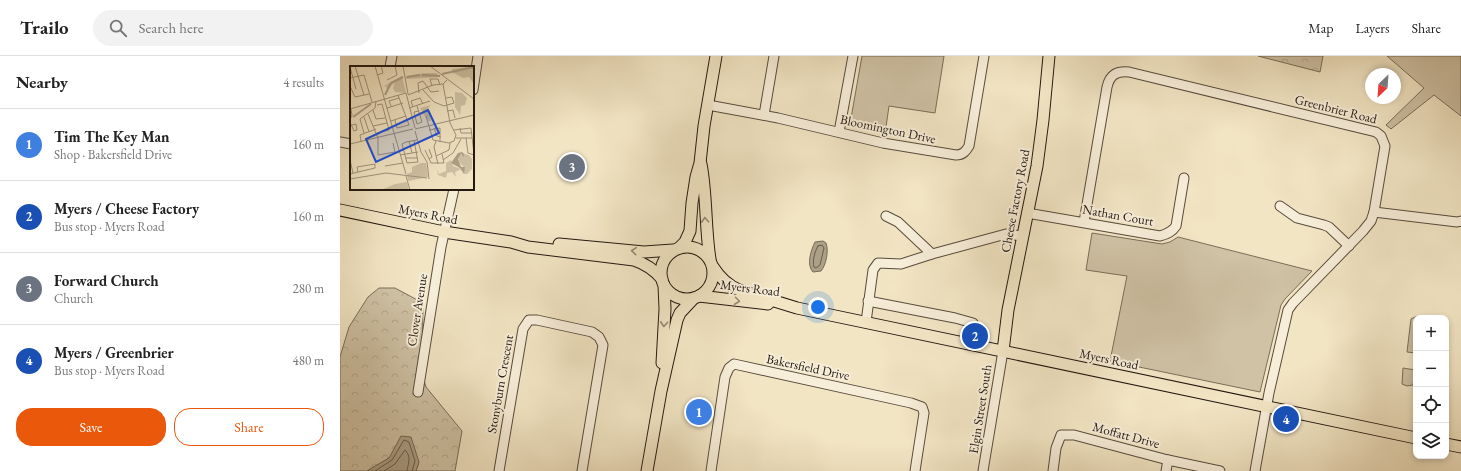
<!DOCTYPE html>
<html lang="en">
<head>
<meta charset="utf-8">
<style>
	:root { --surface:#fff; --page:#f2f2f2; --text:#222; --muted:#767676; --line:#e0e0e0; --accent:#ea580c }
	body { margin:0; font-family:"EB Garamond",serif; background:var(--page); color:var(--text) }
	.controls { position:absolute; right:12px; bottom:12px; display:grid; overflow:hidden; border-radius:8px; box-shadow:0 2px 6px #0003 }
	.controls button { width:36px; height:36px; display:grid; place-items:center; padding:0; border:0; border-bottom:1px solid var(--line); background:var(--surface); color:var(--text); font:20px sans-serif }
	.compass { position:absolute; left:1025px; top:12px; width:36px; height:36px; border-radius:50%; background:var(--surface); box-shadow:0 2px 6px #0003; rotate:205deg }
	.you { position:absolute; left:478px; top:251px; width:14px; height:14px; margin:-10px; border:3px solid #fff; border-radius:50%; background:#1a73e8; box-shadow:0 0 0 6px #1a73e833 }
	.badge { display:grid; place-items:center; width:26px; height:26px; border-radius:50%; background:var(--accent); color:#fff; font-size:13px; font-weight:700 }
	.pin { position:absolute; translate:-50% -50%; border:2px solid #fff; box-shadow:0 1px 4px #0006 }
	.list { margin:0; padding:0; list-style:none }
	h2 { display:flex; justify-content:space-between; align-items:center; height:52px; margin:0; padding:0 16px; font-size:17px }
	h2 small { font-size:13px; font-weight:400; color:var(--muted) }
	.list li { display:grid; grid-template-columns:26px 1fr auto; gap:12px; align-items:center; box-sizing:border-box; height:72px; padding:0 16px; border-top:1px solid var(--line) }
	.list b { display:block; font-size:15px; white-space:nowrap }
	.list p { margin:0; font-size:13px; white-space:nowrap; color:var(--muted) }
	.list em { font-size:13px; font-style:normal; color:var(--muted) }
	.actions { display:flex; gap:8px; padding:12px 16px }
	.actions a { flex:1; padding:9px 0; border:1px solid var(--accent); border-radius:16px; text-align:center; font-size:14px; color:var(--accent) }
	.actions .main { background:var(--accent); color:#fff }
	.icon { flex:none; width:22px; height:22px; fill:none; stroke:currentColor; stroke-width:2; stroke-linecap:round; stroke-linejoin:round }
	.map { position:relative; flex:none; width:1121px; height:415px; overflow:hidden }
	header { display:flex; align-items:center; gap:24px; box-sizing:border-box; height:56px; padding:0 20px; background:var(--surface); border-bottom:1px solid var(--line) }
	header strong { font-size:19px }
	nav { display:flex; gap:22px; margin-inline-start:auto; font-size:14px }
	.search { width:280px; height:36px; background:var(--page); display:flex; align-items:center; gap:10px; box-sizing:border-box; padding:0 14px; border-radius:22px; color:var(--muted); font-size:15px }
	main { display:flex }
	aside { flex:1; background:var(--surface) }
	.map>svg:first-child { display:block }
	.green { fill:#cfc2a5; stroke:#796e5a }
	.forest { fill:url(#forest-crowns); stroke:#796e5a }
	.water { fill:#aca087; stroke:#756a57 }
	.lines { fill:none; stroke-linecap:round; stroke-linejoin:round }
	.shore { stroke:#685c4c; stroke-width:1 }
	.minor-casing { stroke:#574c3d; stroke-width:11 }
	.major-casing { stroke:#231910; stroke-width:13 }
	.minor { stroke:#f7eed9; stroke-width:9 }
	.major { stroke:#f2e5c4; stroke-width:11 }
	.oneway { stroke:#958973 }
	.labels { text-anchor:middle; dominant-baseline:central; stroke-width:4; stroke-linejoin:round; paint-order:stroke }
	.street-label { font-size:13px; fill:#231910; stroke:#f7eed9 }
	.inset-river { fill:none; stroke:#aca087; stroke-width:2 }
	.inset-road { fill:none; stroke:#9f937c; stroke-width:1 }
	.view { fill:#1d4ed8; fill-opacity:0.15; stroke:#1d4ed8; stroke-width:2 }
	.inset-edge { fill:none; stroke:#231910; stroke-width:2 }
</style>
</head>
<body>
<header>
<strong>Trailo</strong>
<div class="search"><svg class="icon" aria-label="search" viewBox="0 0 24 24"><circle cx="10" cy="10" r="6"/><path d="M15 15l6 6"/></svg>Search here</div>
<nav><a>Map</a><a>Layers</a><a>Share</a></nav>
</header>
<main>
<aside>
<h2>Nearby<small>4 results</small></h2>
<ul class="list">
<li><span class="badge" style="background:#3f7fe0">1</span><div><b>Tim The Key Man</b><p>Shop · Bakersfield Drive</p></div><em>160 m</em></li>
<li><span class="badge" style="background:#1a4fb4">2</span><div><b>Myers / Cheese Factory</b><p>Bus stop · Myers Road</p></div><em>160 m</em></li>
<li><span class="badge" style="background:#6b7280">3</span><div><b>Forward Church</b><p>Church</p></div><em>280 m</em></li>
<li><span class="badge" style="background:#1a4fb4">4</span><div><b>Myers / Greenbrier</b><p>Bus stop · Myers Road</p></div><em>480 m</em></li>
</ul>
<div class="actions"><a class="main">Save</a><a>Share</a></div>
</aside>
<div class="map">
<svg width="1121" height="415" viewBox="0 0 1121 415">
	<defs>
		<pattern id="forest-crowns" width="20" height="18" patternUnits="userSpaceOnUse"><rect width="20" height="18" fill="#cfc2a5"/><path d="M2 6a3 3 0 1 1 6 0M12 15a3 3 0 1 1 6 0" fill="none" stroke="#b1a68d"/></pattern>
	</defs>
	<rect width="100%" height="100%" fill="#f2e5c4"/>
	<filter id="stains"><feTurbulence type="fractalNoise" baseFrequency=".005" numOctaves="4"/><feColorMatrix values="0 0 0 0 .2 0 0 0 0 .09 0 0 0 0 .02 0 0 0 .5 -.17"/></filter>
	<radialGradient id="worn" r=".72"><stop offset=".6" stop-color="#630" stop-opacity="0"/><stop offset="1" stop-color="#630" stop-opacity=".3"/></radialGradient>
	<!-- green -->
	<g class="green">
		<path d="M522 0H604L595 57 549 50 545 78 511 70 510 68Z"/>
		<path d="M1047 0H1121V60L1094 39 1051 73 1046 69 1084 32Z"/>
		<path d="M752 177 822 188 830 186 838 181 972 215 945 243 941 249 920 336 770 305 787 220 746 214Z"/>
		<path d="M1075 261 1081 262H1076V297L1067 296 1071 263Z"/>
		<path d="M1063 312 1075 314 1073 329 1067 330 1062 328Z"/>
	</g>
	<!-- forest -->
	<g class="forest">
		<path d="M918 0H983L980 16Z"/>
		<path d="M39 232H55L83 247 82 318 86 331 122 375 115 415H76L79 406 49 402 27 415H0V301L9 271 28 241Z"/>
	</g>
	<!-- water -->
	<g class="water">
		<path d="M483 185 486 187C489 195 486 209 481 215L473 216C466 209 471 194 475 186Z"/>
		<path d="M61 380 71 381 79 406 76 415H27L49 402Z"/>
	</g>
	<g class="lines">
		<!-- shore -->
		<g class="shore">
			<path d="M478 190 482 189 484 192 480 209 476 212 474 211C472 205 475 195 478 190Z"/>
			<path d="M35 415 52 404 64 384 69 386 75 405 72 415"/>
			<path d="M44 415 55 408 65 394C72 401 68 407 67 415"/>
		</g>
		<defs>
			<g id="minor">
				<path d="M50 11 52 0"/>
				<path d="M133 34 138 0"/>
				<path d="M368 49 438 62 543 87 616 99C623 99 626 95 629 90L644 0"/>
				<path d="M424 59 434 0"/>
				<path d="M499 76 513 0"/>
				<path d="M0 86 11 88"/>
				<path d="M940 150 957 162 984 169 989 171 1009 190"/>
				<path d="M1034 156 1117 166 1121 165"/>
				<path d="M687 157 820 180C827 178 832 176 836 170L844 122"/>
				<path d="M546 160 558 166 592 198"/>
				<path d="M744 166 767 31C770 18 777 15 789 16L1036 76 1041 80 1045 90 1034 156 1031 165 1023 175 953 247 948 254 929 337 915 415"/>
				<path d="M528 245 615 262 633 267"/>
				<path d="M526 266 533 214 538 207 561 208 592 198 666 178 682 180"/>
				<path d="M78 336 101 191 114 133"/>
				<path d="M159 415 183 273 189 264H197L252 276 259 281 263 289 242 415"/>
				<path d="M371 415 385 321 389 312 394 308 571 347 582 351 584 357 575 415"/>
				<path d="M643 415 663 295"/>
				<path d="M713 415 716 392 721 379H734L828 404 880 415"/>
				<path d="M826 415 828 404"/>
			</g>
			<g id="major">
				<path d="M361 108C367 139 365 172 370 203"/>
				<path d="M0 154 104 176 171 186 188 191 294 204C306 208 314 213 322 223"/>
				<path d="M219 188 304 196 333 194"/>
				<circle cx="347" cy="217" r="26"/>
				<path d="M339 192 345 186 350 175 352 147 356 121 360 107 364 70 376 0"/>
				<path d="M373 211C380 222 387 229 399 234L457 252 1076 382"/>
				<path d="M359 240 428 248"/>
				<path d="M663 295 668 254 697 110 703 64 709 0"/>
				<path d="M322 307 325 253 324 229"/>
				<path d="M1106 388 1121 391"/>
				<path d="M307 415 321 335 337 264 340 257 354 242"/>
			</g>
		</defs>
		<!-- minor casing -->
		<use href="#minor" class="minor-casing"/>
		<!-- major casing -->
		<use href="#major" class="major-casing"/>
		<!-- minor -->
		<use href="#minor" class="minor"/>
		<!-- major -->
		<use href="#major" class="major"/>
	</g>
	<!-- one-way arrows -->
	<defs><path id="oneway-chevron" d="M-2-3.5L2.5 0L-2 3.5" fill="none" stroke-width="1.6" stroke-linecap="round" stroke-linejoin="round"/></defs>
	<g class="oneway">
		<use href="#oneway-chevron" transform="translate(365 164) rotate(-93)"/>
		<use href="#oneway-chevron" transform="translate(294 195) rotate(-175)"/>
		<use href="#oneway-chevron" transform="translate(397 245) rotate(7)"/>
		<use href="#oneway-chevron" transform="translate(324 268) rotate(94)"/>
	</g>
	<g class="labels">
		<!-- street labels -->
		<g class="street-label">
			<text transform="translate(996 53) rotate(14)">Greenbrier Road</text>
			<text transform="translate(548 73) rotate(12)">Bloomington Drive</text>
			<text transform="translate(675 145) rotate(-79)">Cheese Factory Road</text>
			<text transform="translate(88 158) rotate(11)">Myers Road</text>
			<text transform="translate(778 159) rotate(10)">Nathan Court</text>
			<text transform="translate(410 232) rotate(7)">Myers Road</text>
			<text transform="translate(77 254) rotate(-81)">Clover Avenue</text>
			<text transform="translate(769 303) rotate(12)">Myers Road</text>
			<text transform="translate(468 311) rotate(12)">Bakersfield Drive</text>
			<text transform="translate(160 328) rotate(-80)">Stonyburn Crescent</text>
			<text transform="translate(640 353) rotate(-81)">Elgin Street South</text>
			<text transform="translate(786 379) rotate(15)">Moffatt Drive</text>
		</g>
	</g>
	<!-- overview -->
	<g transform="translate(10 10)">
		<rect width="124" height="124" fill="#f2e5c4"/>
		<path d="M57 116 59 124H31L45 118Z" fill="#cfc2a5"/>
		<path d="M124 0V18L119 11 113 12 102 6V3ZM75 7H86L90 11 56 13V10ZM52 10 56 27 45 26 43 22 45 16 37 24 36 20 32 21ZM105 26 112 27 117 32 115 39 111 40 110 49 105 41ZM81 39 78 42 81 55H78L70 42ZM101 94 103 100 111 103 105 106 106 111 102 106 97 107 96 112 88 109 87 103 89 108 96 105V97ZM71 97H76L78 111 58 115 57 108 62 106V101Z" fill="#cfc2a5"/>
		<path d="M117 1 123 4 124 15 119 10H111L105 6ZM111 87 119 89 122 93V103L117 108H114V101L109 96 108 89Z" fill="#cfc2a5"/>
		<path d="M112 86 114 88V91L111 87 108 93 111 101H115L114 108 110 102 101 97 108 87Z" fill="#aca087"/>
		<path class="inset-river" d="M92 8 124 1M72 9 90 10M57 11 70 9M35 29 41 17 53 11M3 51 21 38"/>
		<path class="inset-road" d="M5 0 14 29M25 0 44 67M53 0 58 28M80 0 124 33M0 1 6 23M27 9 33 7 31 0M0 12 14 9 22 36M37 14 47 9 45 0M0 20 5 31 19 28M82 20 80 13H88L90 19M73 24 84 36 94 40 104 37 102 31 96 32M56 27 65 62M69 27 68 17 73 15 81 26 89 25M58 29 83 19 93 18 97 14M0 39 2 49 0 54M27 39 32 38 39 64 27 67M41 40 39 35 49 32M67 40 72 56 67 58 64 46 69 45M63 41 61 35 70 32 73 38M37 42 53 37M59 42 80 35M0 43 56 27M23 44 26 53 35 52M97 45 103 44 105 52M18 48 28 72V89L45 86 43 77M76 50 83 74 99 77 104 75 106 69 100 57 93 18M14 51 19 66M45 54 47 62 59 59 48 29M41 55 56 50M0 56 4 65 7 64 6 58 2 59M23 60 37 57M84 62 87 70 91 71M110 62 111 67H122M65 63 124 49M79 64 90 62V76M104 64 121 62 124 88M65 65 71 86 77 96 79 113M14 67 10 53 25 42 26 35M44 67 56 108M106 72H122M116 72 118 87 124 89M64 74 68 96 57 97 52 78 56 76 67 74M11 75 10 69 26 63M59 75 62 87M86 75 84 81 88 98M0 78 63 63M75 84 81 97H94L92 88M50 89 68 86M86 90 99 84 100 77M55 92H68M79 93 82 91 79 83M0 94 3 107M93 94 103 87 111 73M35 100 53 97M0 108 8 106 25 102V98L7 101 8 106M56 110 60 124M0 113 36 107 77 112"/>
		<path class="view" d="M78 44 89 67 26 96 16 73Z"/>
		<rect width="124" height="124" class="inset-edge"/>
	</g>
	<rect width="100%" height="100%" filter="url(#stains)"/>
	<rect width="100%" height="100%" fill="url(#worn)"/>
</svg>
<div class="controls">
<button>+</button>
<button>−</button>
<button><svg class="icon" aria-label="locate" viewBox="0 0 24 24"><circle cx="12" cy="12" r="6"/><path d="M12 2v4M12 18v4M2 12h4M18 12h4"/></svg></button>
<button><svg class="icon" aria-label="layers" viewBox="0 0 24 24"><path d="M12 4l9 5-9 5-9-5zM3 14l9 5 9-5"/></svg></button>
</div>
<svg class="compass" viewBox="-18 -18 36 36"><path d="M0-13l5 13h-10z" fill="#e53935"/><path d="M0 13l5-13h-10z" fill="#767676"/></svg>
<div class="you"></div>
<div class="pin badge" style="left:359px;top:356px;background:#3f7fe0">1</div>
<div class="pin badge" style="left:635px;top:280px;background:#1a4fb4">2</div>
<div class="pin badge" style="left:232px;top:111px;background:#6b7280">3</div>
<div class="pin badge" style="left:946px;top:363px;background:#1a4fb4">4</div>
</div>
</main>
</body>
</html>
